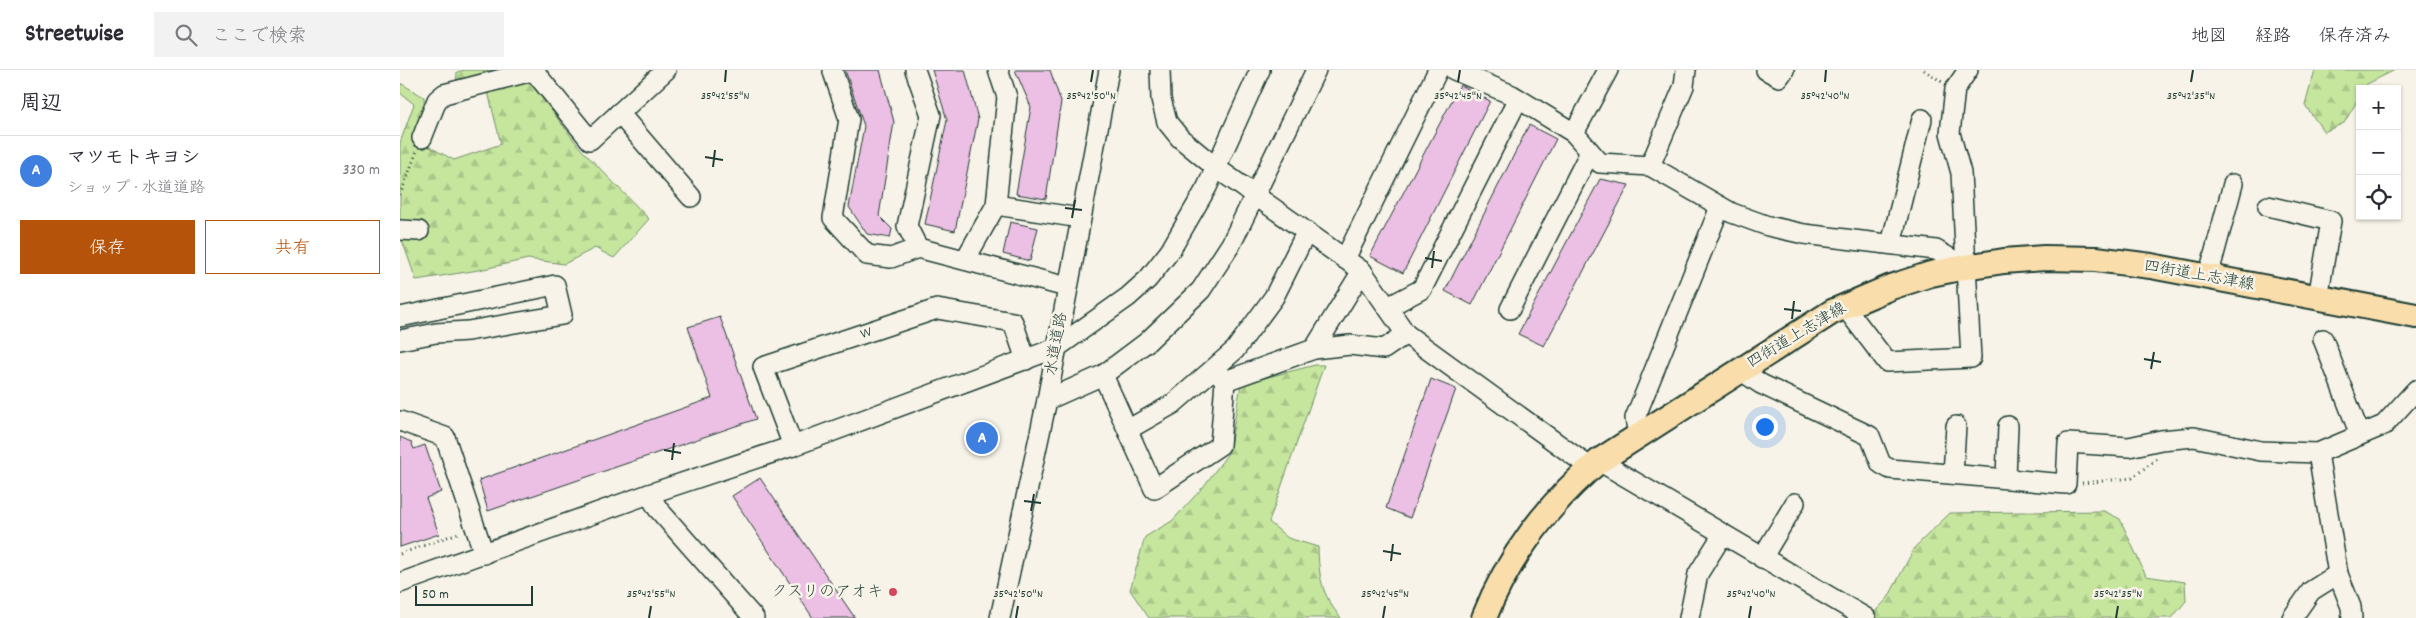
<!DOCTYPE html>
<html lang="ja">
<head>
<meta charset="utf-8">
<style>
	:root { --surface:#fff; --page:#f2f2f3; --text:#2b2b33; --muted:#7c7c81; --line:#e1e1e2; --accent:#b45309 }
	body { margin:0; font-family:Dekko,"Klee One",sans-serif; background:var(--page); color:var(--text) }
	.controls { position:absolute; right:15px; top:15px; display:grid; overflow:hidden; border-radius:0px; box-shadow:0 1px 4px #0004 }
	.controls button { width:45px; height:45px; display:grid; place-items:center; padding:0; border:0; border-bottom:1px solid var(--line); background:var(--surface); color:var(--text); font:25px sans-serif }
	.scale { position:absolute; left:15px; bottom:12px; width:118px; box-sizing:border-box; padding-left:5px; border:2px solid #1f3d34; border-top:0; font-size:14px; line-height:18px; white-space:nowrap; color:#1f3d34; -webkit-text-stroke:4px #f7f3e8; paint-order:stroke }
	.you { position:absolute; left:1364px; top:356px; width:18px; height:18px; margin:-12px; border:4px solid #fff; border-radius:50%; background:#1a73e8; box-shadow:0 0 0 8px #1a73e833 }
	.badge { display:grid; place-items:center; width:32px; height:32px; border-radius:50%; background:var(--accent); color:#fff; font-size:16px; font-weight:700 }
	.pin { position:absolute; translate:-50% -50%; border:2px solid #fff; box-shadow:0 1px 5px #0006 }
	.list { margin:0; padding:0; list-style:none }
	h2 { display:flex; justify-content:space-between; align-items:center; height:65px; margin:0; padding:0 20px; font-size:21px }
	h2 small { font-size:16px; font-weight:400; color:var(--muted) }
	.list li { display:grid; grid-template-columns:32px 1fr auto; gap:15px; align-items:center; box-sizing:border-box; height:70px; padding:0 20px; border-top:1px solid var(--line) }
	.list b { display:block; font-size:19px; white-space:nowrap }
	.list p { margin:0; font-size:16px; white-space:nowrap; color:var(--muted) }
	.list em { font-size:16px; font-style:normal; color:var(--muted) }
	.actions { display:flex; gap:10px; padding:15px 20px }
	.actions a { flex:1; padding:11px 0; border:1px solid var(--accent); border-radius:0px; text-align:center; font-size:18px; color:var(--accent) }
	.actions .main { background:var(--accent); color:#fff }
	.icon { flex:none; width:28px; height:28px; fill:none; stroke:currentColor; stroke-width:2; stroke-linecap:round; stroke-linejoin:round }
	.map { position:relative; flex:none; width:2016px; height:548px; overflow:hidden }
	header { display:flex; align-items:center; gap:30px; box-sizing:border-box; height:70px; padding:0 25px; background:var(--surface); border-bottom:1px solid var(--line) }
	header strong { font-size:24px }
	nav { display:flex; gap:28px; margin-inline-start:auto; font-size:18px }
	.search { width:350px; height:45px; background:var(--page); display:flex; align-items:center; gap:12px; box-sizing:border-box; padding:0 18px; border-radius:0px; color:var(--muted); font-size:19px }
	main { display:flex }
	aside { flex:1; background:var(--surface) }
	.map>svg:first-child { display:block }
	.forest { fill:url(#forest-firs); stroke:#729269 }
	.building { fill:#ecbfe4; stroke:#1f3d34 }
	.lines { fill:none; stroke-linecap:round; stroke-linejoin:round }
	.minor-casing { stroke:#1f3d34; stroke-width:22 }
	.major-casing { stroke:#1f3d34; stroke-width:28 }
	.path { stroke:#1f3d34; stroke-width:3; stroke-dasharray:1 4; stroke-linecap:butt }
	.minor { stroke:#f7f3e8; stroke-width:19 }
	.major { stroke:#f9deab; stroke-width:24 }
	.ticks { fill:none; stroke:#1f3d34; stroke-width:2 }
	.poi-dot { fill:#d1495b; stroke:#f7f3e8; stroke-width:2 }
	.labels { text-anchor:middle; dominant-baseline:central; stroke-width:5; stroke-linejoin:round; paint-order:stroke }
	.street-label { font-size:16px; fill:#1f3d34; stroke:#f7f3e8 }
	.poi-label { font-size:16px; fill:#1f3d34; stroke:#f7f3e8; text-anchor:end }
	.ticks-label { font-size:12px; text-anchor:middle; fill:#1f3d34; stroke:#f7f3e8; stroke-width:5; stroke-linejoin:round; paint-order:stroke }
</style>
</head>
<body>
<header>
<strong>Streetwise</strong>
<div class="search"><svg class="icon" aria-label="search" viewBox="0 0 24 24"><circle cx="10" cy="10" r="6"/><path d="M15 15l6 6"/></svg>ここで検索</div>
<nav><a>地図</a><a>経路</a><a>保存済み</a></nav>
</header>
<main>
<aside>
<h2>周辺<small></small></h2>
<ul class="list">
<li><span class="badge" style="background:#3f7fe0">A</span><div><b>マツモトキヨシ</b><p>ショップ · 水道道路</p></div><em>330 m</em></li>
</ul>
<div class="actions"><a class="main">保存</a><a>共有</a></div>
</aside>
<div class="map">
<svg width="2016" height="548" viewBox="0 0 2016 548">
	<defs>
		<pattern id="forest-firs" width="22" height="20" patternUnits="userSpaceOnUse" patternTransform="scale(1.25)"><rect width="22" height="20" fill="#c6e69e"/><path d="M5 1l3.5 6h-7zM16 11l3.5 6h-7z" fill="#aac689"/></pattern>
	</defs>
	<rect width="100%" height="100%" fill="#f7f3e8"/>
	<filter id="ink" filterUnits="userSpaceOnUse"><feTurbulence type="fractalNoise" baseFrequency=".02" numOctaves="2"/><feDisplacementMap in="SourceGraphic" scale="10" xChannelSelector="R" yChannelSelector="G"/><feConvolveMatrix kernelMatrix="1 2 1 2 8 2 1 2 1" color-interpolation-filters="sRGB"/></filter>
	<g filter="url(#ink)">
		<!-- forest -->
		<g class="forest">
			<path d="M65 0H121L180 78 249 149 214 188 195 178 164 194 128 189 79 200 16 210 0 164V73L14 34 0 23V13L24 27 26 75 54 90 101 74 88 22 56 21 57 2Z"/>
			<path d="M1915 0H1995L1967 14 1964 19H1960V26L1944 53 1924 62 1905 35Z"/>
			<path d="M915 295H924L869 452 888 468 918 477C919 507 921 524 941 548H749L730 520 745 467 772 451 804 416 829 382 841 314Z"/>
			<path d="M1704 441 1720 449 1746 506 1785 512 1786 531 1772 548H1469L1488 528 1515 477 1550 443Z"/>
		</g>
		<!-- building -->
		<g class="building">
			<path d="M445 0H480L494 52 479 146 492 159 490 168 467 164 449 137 464 56Z"/>
			<path d="M532 0H565L578 49 555 161 525 154 547 50Z"/>
			<path d="M615 0H650L661 32 646 129 616 124 631 37Z"/>
			<path d="M1060 15 1090 31 1003 203 970 186Z"/>
			<path d="M1129 55 1156 69 1072 235 1045 221Z"/>
			<path d="M1200 109 1229 115 1144 276 1118 264Z"/>
			<path d="M610 152 638 158 630 191 603 184Z"/>
			<path d="M320 247 356 349 88 441 79 410 312 328 288 257Z"/>
			<path d="M1031 309 1056 319 1010 448 986 438Z"/>
			<path d="M0 367 11 372 14 379 25 375 41 422 26 428 39 464 0 477Z"/>
			<path d="M360 408 455 548H413L332 426Z"/>
		</g>
		<g class="lines">
			<defs>
				<g id="minor">
					<path d="M133 0 190 70 266 0"/>
					<path d="M515 0 531 45 507 156 518 178"/>
					<path d="M760 0 761 29 767 52 780 68 815 97 962 201 1006 264 1191 398"/>
					<path d="M1054 0 1112 25 1174 63 1200 93 1250 96 1332 143 1368 156 1404 164 1536 180 1565 197"/>
					<path d="M1366 0 1379 7 1384 0"/>
					<path d="M433 2 449 49 433 148 467 185 491 188 518 178 667 217"/>
					<path d="M219 43 291 127"/>
					<path d="M1174 63 1208 0"/>
					<path d="M22 68 37 30 44 24 136 0"/>
					<path d="M1250 96 1284 16 1286 0"/>
					<path d="M596 135 680 148"/>
					<path d="M1868 136 1931 151 1918 228"/>
					<path d="M0 160 19 161"/>
					<path d="M1491 174 1522 49"/>
					<path d="M945 189 1038 0"/>
					<path d="M565 190 596 135 607 27 598 0"/>
					<path d="M1808 207 1833 114"/>
					<path d="M988 237 1022 219 1118 29"/>
					<path d="M1445 237 1487 292 1571 288 1561 103 1550 63 1555 19 1568 0"/>
					<path d="M1110 239 1190 82"/>
					<path d="M0 247 155 215 162 245 68 261 36 263 0 270"/>
					<path d="M1923 269 1960 365"/>
					<path d="M914 279 962 201"/>
					<path d="M1340 300 1361 314 1470 366 1481 394 1490 399 1666 414 1668 373 1729 377 1761 370 1794 367 1861 381 1918 383"/>
					<path d="M703 305 754 419 820 375 825 311 815 298"/>
					<path d="M825 311 914 279 950 275 984 279 1006 264"/>
					<path d="M647 330 703 305 747 272 801 220 831 174 916 0"/>
					<path d="M0 351 45 367 84 484"/>
					<path d="M729 359 773 334 835 280 874 227 906 163"/>
					<path d="M1238 365 1235 348 1320 137"/>
					<path d="M393 376 363 297 537 239 613 252 626 290"/>
					<path d="M1199 391 1466 548"/>
					<path d="M1553 404 1556 356"/>
					<path d="M1606 408 1608 356"/>
					<path d="M249 424 258 439 354 548"/>
					<path d="M1362 488 1395 433"/>
					<path d="M0 513 249 424 393 376 656 278 728 227 748 209 770 181 807 117 860 0"/>
					<path d="M600 548 647 330 709 0"/>
					<path d="M1289 548 1298 504 1323 464"/>
					<path d="M1892 548 1911 521 1938 504"/>
					<path d="M1952 548 1951 537 1938 504 1918 383 1984 355 2016 320"/>
				</g>
				<path id="major" d="M1084 548C1107 489 1150 431 1199 391L1432 242 1491 217 1531 204 1565 197 1604 191 1644 188 1696 189 1751 196 2016 246"/>
			</defs>
			<!-- minor casing -->
			<use href="#minor" class="minor-casing"/>
			<!-- major casing -->
			<use href="#major" class="major-casing"/>
			<!-- path -->
			<g class="path">
				<path d="M1524 0 1542 12"/>
				<path d="M0 125 17 81"/>
				<path d="M1682 413 1732 408 1758 388"/>
				<path d="M0 484 61 462"/>
			</g>
			<!-- minor -->
			<use href="#minor" class="minor"/>
			<!-- major -->
			<use href="#major" class="major"/>
		</g>
	</g>
	<!-- ticks -->
	<path class="ticks" d="M325 12 326 0M691 12 693 0M1058 12 1060 0M1425 12 1426 0M1791 12 1793 0M305 87 323 90M313 97 315 80M665 138 682 140M672 148 675 130M1025 188 1042 191M1032 198 1034 181M1384 239 1401 241M1392 249 1394 231M1744 289 1761 292M1751 299 1754 282M264 380 281 383M272 390 274 373M624 431 641 433M631 441 634 424M983 481 1001 484M991 491 993 474M249 548 251 536M616 548 618 536M983 548 985 536M1349 548 1351 536M1716 548 1718 536"/>
	<!-- markers -->
	<circle class="poi-dot" cx="493" cy="522" r="5"/>
	<g class="labels">
		<!-- street labels -->
		<g class="street-label">
			<text transform="translate(1799 206) rotate(10)">四街道上志津線</text>
			<text transform="translate(466 263) rotate(-18)">ｗ</text>
			<text transform="translate(1397 266) rotate(-31)">四街道上志津線</text>
			<text transform="translate(657 274) rotate(-80)">水道道路</text>
		</g>
		<!-- poi labels -->
		<g class="poi-label">
			<text x="483" y="522">クスリのアオキ</text>
		</g>
	</g>
	<g class="ticks-label">
		<text x="325" y="29">35°42'55"N</text>
		<text x="691" y="29">35°42'50"N</text>
		<text x="1058" y="29">35°42'45"N</text>
		<text x="1425" y="29">35°42'40"N</text>
		<text x="1791" y="29">35°42'35"N</text>
		<text x="251" y="527">35°42'55"N</text>
		<text x="618" y="527">35°42'50"N</text>
		<text x="985" y="527">35°42'45"N</text>
		<text x="1351" y="527">35°42'40"N</text>
		<text x="1718" y="527">35°42'35"N</text>
	</g>
</svg>
<div class="controls">
<button>+</button>
<button>−</button>
<button><svg class="icon" aria-label="locate" viewBox="0 0 24 24"><circle cx="12" cy="12" r="6"/><path d="M12 2v4M12 18v4M2 12h4M18 12h4"/></svg></button>
</div>
<div class="scale">50 m</div>
<div class="you"></div>
<div class="pin badge" style="left:582px;top:368px;background:#3f7fe0">A</div>
</div>
</main>
</body>
</html>
